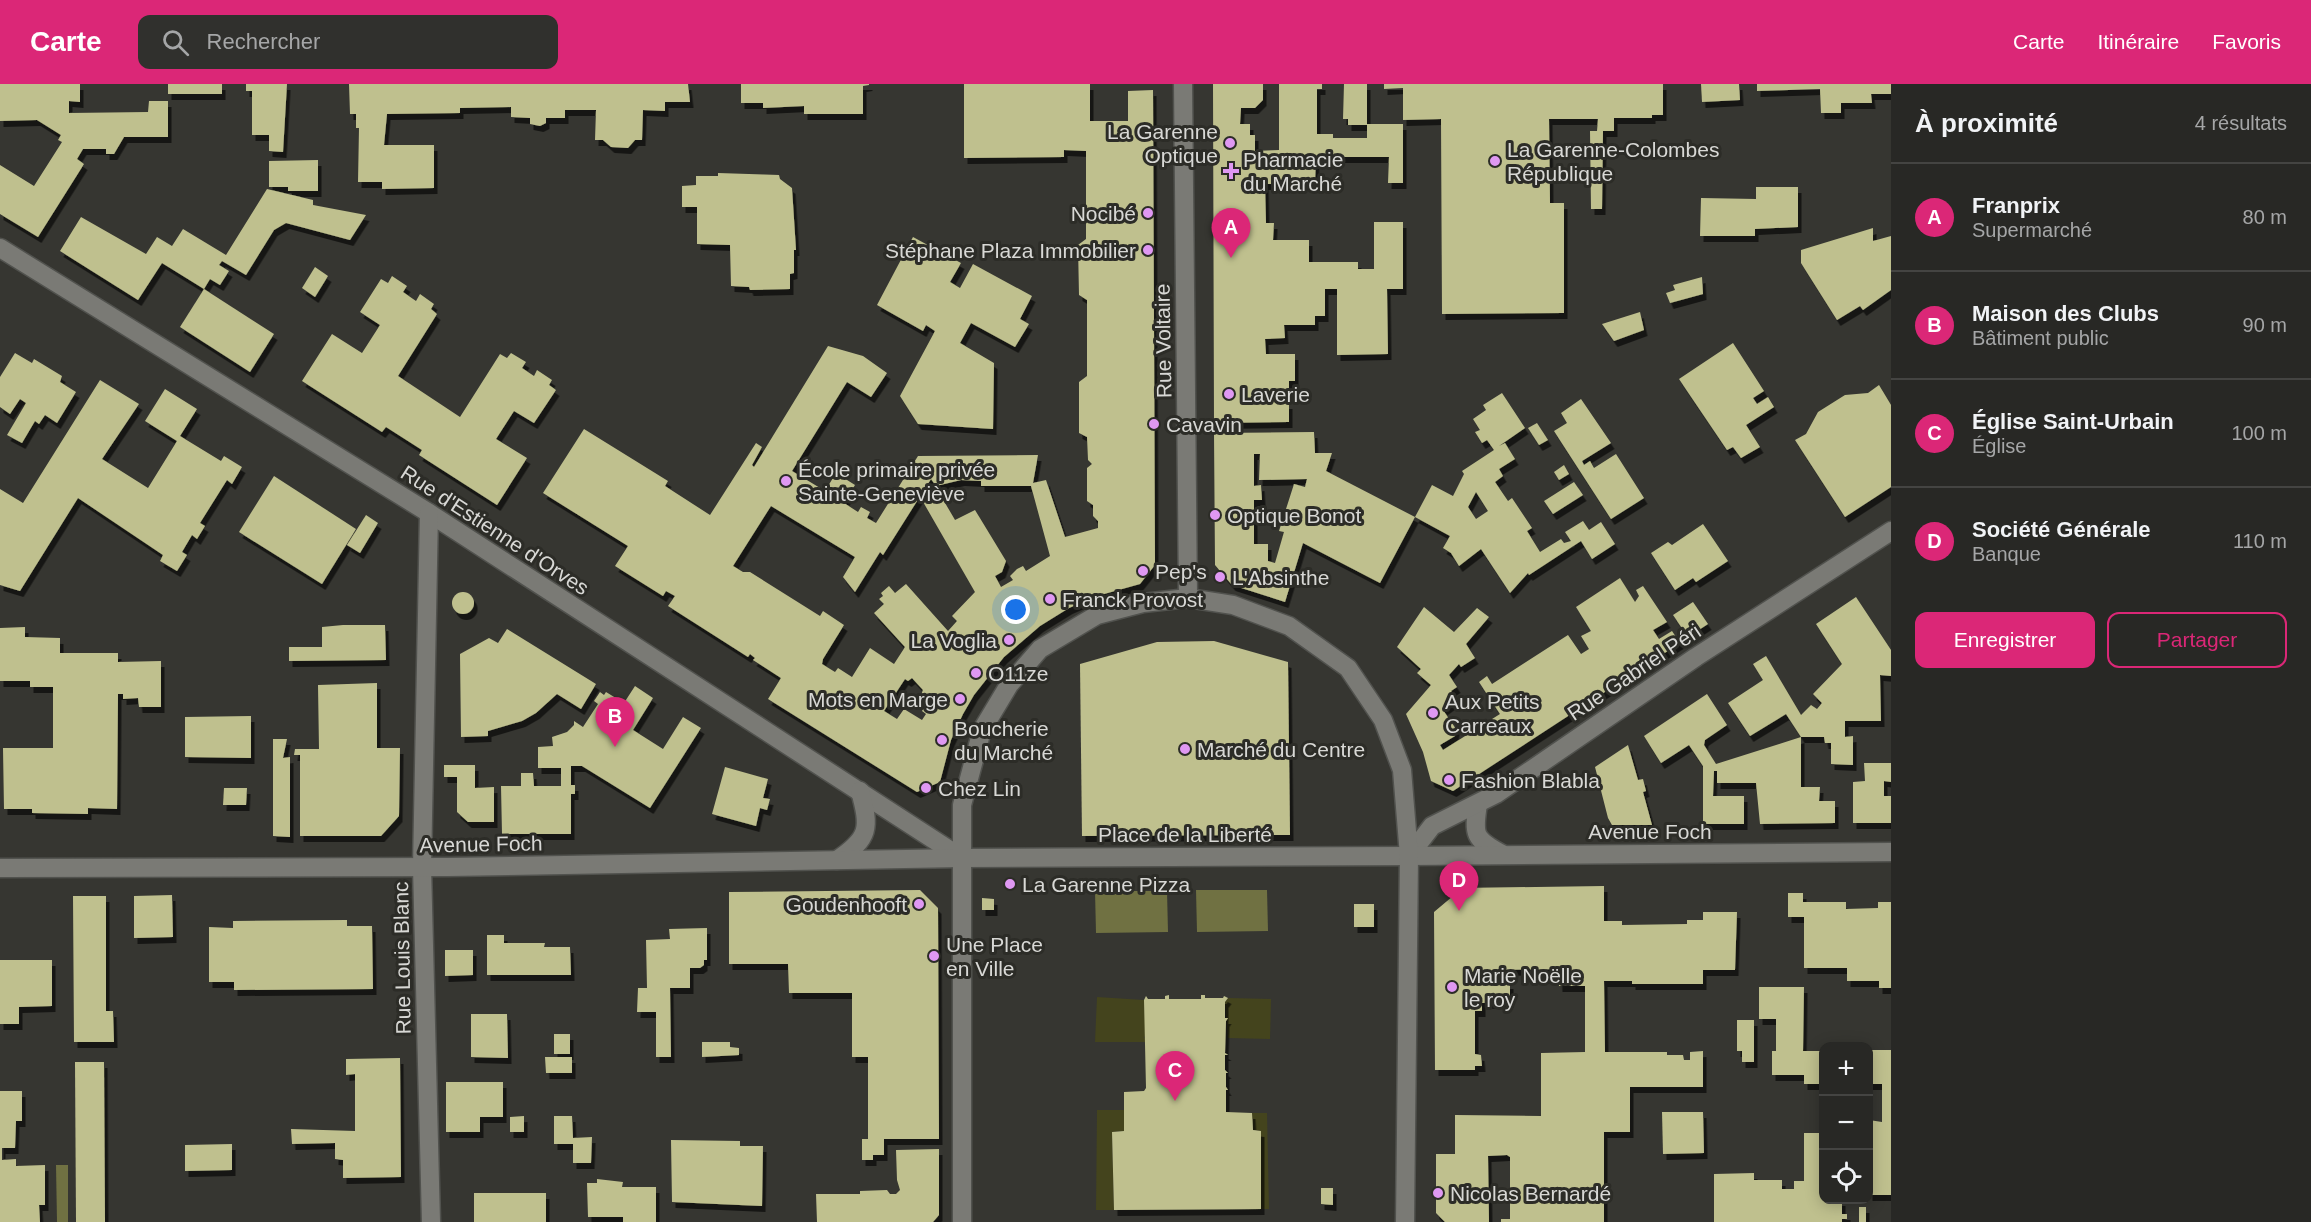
<!DOCTYPE html>
<html lang="fr">
<head>
<meta charset="utf-8">
<style>
	:root { --surface:#282825; --page:#30302d; --text:#f1f3f6; --muted:#a5a6a7; --line:#444442; --accent:#db2777 }
	body { margin:0; font-family:Helvetica,sans-serif; background:var(--page); color:var(--text) }
	.controls { position:absolute; right:18px; bottom:18px; display:grid; overflow:hidden; border-radius:12px; box-shadow:0 3px 15px #0003 }
	.controls button { width:54px; height:54px; display:grid; place-items:center; padding:0; border:0; border-bottom:2px solid var(--line); background:var(--surface); color:var(--text); font:30px sans-serif }
	.you { position:absolute; left:1016px; top:526px; width:21px; height:21px; margin:-15px; border:4px solid #fff; border-radius:50%; background:#1a73e8; box-shadow:0 0 0 9px #1a73e833 }
	.badge { display:grid; place-items:center; width:39px; height:39px; border-radius:50%; background:var(--accent); color:#fff; font-size:20px; font-weight:700 }
	.pin { position:absolute; translate:-50% -50px; filter:drop-shadow(0 2px 3px #0008) }
	.pin::after { content:''; position:absolute; top:32px; width:21px; height:18px; background:inherit; clip-path:polygon(0 0,100% 0,50% 100%) }
	.list { margin:0; padding:0; list-style:none }
	h2 { display:flex; justify-content:space-between; align-items:center; height:78px; margin:0; padding:0 24px; font-size:26px }
	h2 small { font-size:20px; font-weight:400; color:var(--muted) }
	.list li { display:grid; grid-template-columns:39px 1fr auto; gap:18px; align-items:center; box-sizing:border-box; height:108px; padding:0 24px; border-top:2px solid var(--line) }
	.list b { display:block; font-size:22px; white-space:nowrap }
	.list p { margin:0; font-size:20px; white-space:nowrap; color:var(--muted) }
	.list em { font-size:20px; font-style:normal; color:var(--muted) }
	.actions { display:flex; gap:12px; padding:18px 24px }
	.actions a { flex:1; padding:14px 0; border:2px solid var(--accent); border-radius:12px; text-align:center; font-size:21px; color:var(--accent) }
	.actions .main { background:var(--accent); color:#fff }
	.icon { flex:none; width:33px; height:33px; fill:none; stroke:currentColor; stroke-width:2; stroke-linecap:round; stroke-linejoin:round }
	.map { position:relative; flex:none; width:1891px; height:1138px; overflow:hidden }
	header { display:flex; align-items:center; gap:36px; box-sizing:border-box; height:84px; padding:0 30px; background:var(--accent); color:#fff }
	header strong { font-size:28px }
	nav { display:flex; gap:33px; margin-inline-start:auto; font-size:21px }
	.search { width:420px; height:54px; background:var(--page); display:flex; align-items:center; gap:15px; box-sizing:border-box; padding:0 21px; border-radius:12px; color:var(--muted); font-size:22px }
	main { display:flex }
	aside { flex:1; background:var(--surface) }
	.map>svg:first-child { display:block }
	.green { fill:#44441d }
	.water { fill:#707142 }
	.building { fill:#bfc08e; fill-rule:evenodd; filter:url(#shadow) }
	.lines { fill:none; stroke-linecap:round; stroke-linejoin:round }
	.lane-casing { stroke:#51524e; stroke-width:21 }
	.street-casing { stroke:#51524e; stroke-width:21 }
	.lane { stroke:#7a7a75; stroke-width:18 }
	.street { stroke:#7a7a75; stroke-width:18 }
	.poi-dot { fill:#df98f2; stroke:#2c2c27; stroke-width:2 }
	.labels { text-anchor:middle; dominant-baseline:central; stroke-width:6; stroke-linejoin:round; paint-order:stroke }
	.poi-label { font-size:21px; fill:#d8d8d5; stroke:#2c2c27; text-anchor:start }
	.street-label { font-size:21px; fill:#d8d8d5; stroke:#2c2c27 }
</style>
</head>
<body>
<header>
<strong>Carte</strong>
<div class="search"><svg class="icon" aria-label="search" viewBox="0 0 24 24"><circle cx="10" cy="10" r="6"/><path d="M15 15l6 6"/></svg>Rechercher</div>
<nav><a>Carte</a><a>Itinéraire</a><a>Favoris</a></nav>
</header>
<main>
<div class="map">
<svg width="1891" height="1138" viewBox="0 0 1891 1138">
	<defs>
		<filter id="shadow"><feDropShadow dx="3.5" dy="6" stdDeviation="0" flood-color="#0009"/></filter>
	</defs>
	<rect width="100%" height="100%" fill="#363631"/>
	<!-- green -->
	<g class="green">
		<path d="M1097 913 1144 916 1146 952 1144 953 1147 958H1095Z"/>
		<path d="M1228 914 1271 915 1270 955 1228 954 1225 918Z"/>
		<path d="M1097 1026H1124V1047L1112 1048 1114 1126H1096Z"/>
		<path d="M1252 1029H1267L1269 1125H1261V1047L1253 1046Z"/>
	</g>
	<!-- water -->
	<g class="water">
		<path d="M1196 806H1267L1268 847 1197 848Z"/>
		<path d="M1095 807H1167L1168 848 1096 849Z"/>
		<path d="M56 1081H68V1138H57Z"/>
	</g>
	<!-- building -->
	<g class="building">
		<path d="M0 0H80V18L69 17V29L148 28 149 17H168V53H124L114 70H106V65H83L77 75 84 80 38 153 0 130V81L34 102 62 58 58 56 61 51 37 36 0 37Z"/>
		<rect x="168" y="0" width="54" height="10"/>
		<path d="M246 0H287L283 68 269 67V51H252V7H246Z"/>
		<path d="M349 0H688L690 18H665V27L643 26 642 56H635L628 64 611 63 603 56H595L596 26H565V34H546V39L540 42 530 40V34L511 33V23L460 24V29L387 30 384 61H434V104L382 105V98H358L359 44H356V30H350Z"/>
		<path d="M741 0H869V1L863 2V30H804V22L763 24V19H741Z"/>
		<path d="M964 0H1090V37H1128V7L1153 6 1155 481 1140 500 1097 512 1069 524 1040 542 1004 573 974 611 963 630 951 656 940 698 917 708 768 615 781 594 753 576 755 574 750 570 748 573 668 522 675 512 666 507 663 512 615 482 628 462 543 409 584 345 668 397 665 402 710 431 756 359 762 363 752 381 754 383 828 262 863 272 887 289 871 313 847 298 792 387 825 407 836 389 855 401 844 419 858 428 861 423 870 428 867 434 876 439 918 372 1038 371 1033 399 1046 396 1065 453 1098 444V437L1093 432V421L1087 417V384L1092 380 1088 376 1087 353 1079 349V298L1087 292V216L1079 211 1078 161 1086 155V67L1064 66V73L964 74ZM931 395 936 402 961 396 981 397V402H1031L1050 472 1026 487 1023 482 1017 485 1010 492 1013 496 1001 503 995 492 1002 488 1006 477 975 426 955 436 938 407 922 416 975 508 952 532 957 537 948 547 906 500 895 509 889 502 881 509 883 512 879 515 884 520 874 529 905 563 894 580 870 564 852 593 838 584 835 588 822 580 823 575 844 541 823 527 820 532 750 488H743L733 482 771 422 855 473 843 493 855 508 880 468 883 471ZM912 594 923 606 919 616 926 620 922 627 926 630 922 636 904 625 897 635 884 627 905 595 908 597Z"/>
		<path d="M1213 0H1263V16L1255 24H1241L1240 40H1250V51H1255V67L1279 66V0H1322V5H1317V50H1333V54H1367V41H1348V35H1343L1344 0H1367V40H1403V99H1388L1389 73H1316L1315 100H1265L1266 139H1274L1273 156H1309V178H1358V185H1374V138H1403V205H1387L1388 270 1337 271V205H1325V232H1315V241H1284L1285 254 1265 255 1266 270H1295V297H1289V307H1283V319H1289V338L1214 339Z"/>
		<path d="M1384 0H1663V31H1652V34H1614V47H1603L1602 125H1591L1590 47H1597L1598 35H1549L1550 119H1564V229L1442 230 1441 35 1403 36V4L1384 5Z"/>
		<path d="M1701 0H1739L1740 16 1702 18Z"/>
		<path d="M1757 0H1891V10H1871L1872 19H1841V29H1821L1820 5 1757 7Z"/>
		<path d="M318 76V107H288V103H269V77Z"/>
		<path d="M718 89 779 91 780 95 792 104 796 166H794V189L790 190V205L750 206 749 203 731 202 730 161 697 160V123H682V102L696 101V92H718Z"/>
		<path d="M1756 103H1798V143L1755 145V152H1700L1701 114 1756 115Z"/>
		<path d="M267 105 313 116V121L366 131 350 156 286 139 274 146 246 191 222 177 219 181 229 187 220 201 210 195 204 205 162 179 138 216 60 167 81 133 146 170 157 153 172 162 183 145 226 171Z"/>
		<path d="M1873 144V157L1891 152V206L1863 226 1860 222 1837 236 1801 179V166Z"/>
		<path d="M913 153 961 179 950 198 960 204 973 180 1032 212 1020 235 1029 240 1015 263 971 239 960 259 994 279 993 345 918 340 900 312 935 247 926 241 923 247 877 221Z"/>
		<path d="M315 183 328 192 315 213 302 204Z"/>
		<path d="M392 192 407 202 403 208 416 217 420 210 434 220 431 225 437 230 398 292 460 333 500 270 507 274 511 269 526 278 522 284 534 292 537 286 552 296 549 301 556 306 534 339 514 327 496 355 527 374 497 421 419 371 422 366 386 343 382 348 302 297 332 250 362 269 380 241 360 228 381 195 388 199Z"/>
		<path d="M1702 193 1703 210 1670 219 1666 209 1675 206 1673 201Z"/>
		<path d="M204 205 274 250 250 288 180 243Z"/>
		<path d="M1640 228 1644 246 1614 257 1602 240Z"/>
		<path d="M1733 259 1764 307 1753 314 1757 320 1768 313 1774 323 1746 341 1760 363 1741 374 1733 363 1727 366 1679 295Z"/>
		<path d="M15 269 32 279 34 275 62 292 60 298 76 308 57 339 45 331 39 340 35 337 22 359 7 351 26 319 20 315 10 330 0 323V293Z"/>
		<path d="M100 296 139 320 102 375 148 404 177 357 145 337 165 305 197 325 180 352 221 377 224 372 242 383 232 400 227 396 200 439 205 442 197 455 192 451 182 468 187 471 177 487 160 477 163 471 78 414 20 507 0 501V405L23 419Z"/>
		<path d="M1879 301 1891 321V403L1845 433 1795 356 1806 350 1818 328 1845 311 1868 309Z"/>
		<path d="M1502 309 1525 344 1499 362 1505 359 1515 375 1499 385 1503 392 1495 398 1508 417 1512 414 1532 444 1527 447 1540 468 1561 455 1564 459 1571 457 1565 448 1583 437 1589 446 1601 438 1615 460 1592 475 1581 457 1529 491 1528 489 1510 509 1481 465 1459 482 1451 469 1443 464 1450 452 1415 433 1432 401 1453 412 1464 390 1462 387 1494 366 1487 356 1482 359 1475 348 1480 346 1473 335 1486 326 1483 321ZM1476 408 1488 427 1476 435 1468 423Z"/>
		<path d="M1581 315 1611 359 1582 377 1584 381 1590 377 1594 384 1616 370 1644 414 1611 435 1554 347 1567 339 1561 329Z"/>
		<path d="M1537 339 1548 356 1539 361 1528 344Z"/>
		<path d="M1314 348 1315 369H1332L1326 387 1415 433 1380 499 1303 459 1285 518 1232 501 1215 481 1214 349ZM1254 370H1260L1259 396 1307 395 1305 403 1294 400 1279 447 1284 448 1275 479 1268 477V460H1254V416H1262L1261 401 1254 402Z"/>
		<path d="M1564 381 1569 390 1559 396 1554 388Z"/>
		<path d="M274 392 356 445 322 500 239 448Z"/>
		<path d="M1574 398 1583 411 1553 430 1544 417Z"/>
		<path d="M366 431 378 439 360 469 347 461Z"/>
		<path d="M1703 440 1728 477 1696 498 1693 494 1675 506 1651 469 1668 458 1672 461Z"/>
		<path d="M1620 494 1635 518 1639 512 1636 506 1643 502 1667 538 1653 546 1659 555 1672 547 1680 559 1453 707 1431 697 1423 668 1406 630 1431 601 1417 589 1421 585 1397 563 1424 523 1454 548 1477 524 1489 533 1466 560 1475 574 1461 583 1459 580 1449 591 1457 603 1451 607 1457 616 1443 626 1456 645 1455 652 1440 661 1443 666 1500 630 1479 598 1487 592 1492 600 1568 551 1581 570 1589 565 1581 552 1591 547 1576 523Z"/>
		<circle cx="463" cy="519" r="11"/>
		<path d="M1856 513 1891 566V592L1880 591 1881 637H1845V653L1853 652V681L1831 680V659H1825L1824 653H1801L1786 630 1750 652 1728 619 1763 596 1753 580 1766 572 1801 631 1811 621 1817 625 1822 619 1813 610 1842 580 1816 540Z"/>
		<path d="M1693 518 1708 540 1688 553 1673 531Z"/>
		<path d="M343 541H385L386 576 289 577V563H322V543Z"/>
		<path d="M25 543V553L60 554V569H118V578L161 577V623H139L138 614 123 615V610H118L117 725 88 724V730L32 729V725H4L3 664H53V603H30V597H0V544Z"/>
		<path d="M507 545 596 600 581 625 557 610 536 629 522 637 488 647V652L461 653 460 570 489 554 498 559Z"/>
		<path d="M1214 557 1288 578 1290 751 1082 752 1080 580 1157 558Z"/>
		<path d="M377 599V664H400L399 732 381 752H300V671H294L295 665H319L318 601Z"/>
		<path d="M635 602 653 614 633 646 663 665 683 633 701 644 650 724 582 682H571V701H575V710H571V750H502L501 702H521V689H533L534 702H561V684H538V663L553 662 552 653 567 648 574 641V637L583 643 598 620 594 617 600 608 604 611 606 608 624 619Z"/>
		<path d="M1707 610 1727 641 1705 656 1704 661 1716 680 1801 653V703H1820L1819 717H1835V739L1760 740 1756 699H1717V687H1714L1713 712H1744V740H1703V682L1689 661 1661 679 1644 652Z"/>
		<path d="M251 632V674L185 673V633Z"/>
		<path d="M273 655H287L283 674 290 673V753L273 752Z"/>
		<path d="M1628 661 1638 696 1643 695 1646 707 1643 708 1652 741H1612L1608 734 1595 683Z"/>
		<path d="M1864 679H1891V698L1884 697V712H1891V739H1853V698L1865 697Z"/>
		<path d="M444 681H475V704L494 703V738H468L457 728V693H444Z"/>
		<path d="M725 683 768 695 763 714 770 715 767 726 760 724 756 742 712 730Z"/>
		<path d="M224 704H247L246 721H223Z"/>
		<path d="M1604 802V837H1622V841L1687 840V836H1703V828H1737L1735 886H1703V900H1632V897H1604L1605 968H1667V971H1683L1684 976H1690V968L1703 967V1003H1630V1048H1604V1138H1501V1135H1510V1073L1507 1071 1488 1072 1489 1138H1445L1436 1129V1070H1455V1031L1541 1032V969L1585 968V902H1559L1558 885 1496 886V899H1510V918L1482 919V927H1475V970L1481 971 1482 982H1475V986H1435L1434 828 1459 807 1458 804Z"/>
		<path d="M920 806 938 824 939 1055H884V1071H873V1076H862V1055H868V973H852V909H789L788 880H729V808Z"/>
		<path d="M1788 809H1803V818H1846V825L1878 824V818H1891V904H1879V897H1847V884H1804V833H1788Z"/>
		<path d="M172 811 173 853 134 854V812Z"/>
		<path d="M73 812H106V927H113L114 958H74Z"/>
		<path d="M982 814 994 815V826H982Z"/>
		<rect x="1354" y="820" width="20" height="23"/>
		<path d="M347 836V842H372L373 905 234 906V898H209V843L233 844V837Z"/>
		<path d="M707 844V876H704V881L700 884H690V904H670L671 973H656V928H637L638 904H647L646 856 670 855 669 845Z"/>
		<path d="M487 851H504V859H545L544 863H570L571 891H487Z"/>
		<path d="M445 866H473V891L445 892Z"/>
		<path d="M0 876H52V922L19 923V940H0Z"/>
		<path d="M1759 903H1804L1803 967H1824V1000H1804V991H1772V967H1776V935H1759Z"/>
		<path d="M1169 911V915H1201V911H1205V914H1223L1224 912 1228 914 1225 918V934H1228L1226 937 1225 969 1228 971H1225V986L1228 989H1226V1003L1228 1006H1226V1028L1252 1029 1253 1046 1261 1047V1125L1114 1126 1112 1048 1124 1047V1008L1144 1007 1146 1004 1144 916 1146 912 1148 915H1165V912Z"/>
		<path d="M471 930H507L508 974 471 973Z"/>
		<path d="M1737 936H1754V978H1742V967H1737Z"/>
		<rect x="554" y="950" width="16" height="20"/>
		<path d="M702 958H730V963L739 964V971L702 973Z"/>
		<path d="M1869 966H1891V1111H1869V1036L1882 1038V1000H1869Z"/>
		<path d="M545 973H572V989H546Z"/>
		<path d="M400 974 401 1093 343 1094V1076L335 1075V1059L292 1060 291 1045 355 1047V990L346 991V975Z"/>
		<path d="M75 978H104L105 1138H76Z"/>
		<path d="M446 998H503V1033H480V1048H446Z"/>
		<path d="M0 1007H22V1037H16L15 1064H2V1076L16 1075V1082L45 1081V1121H39L40 1138H0Z"/>
		<path d="M1662 1028H1703L1704 1069 1663 1070Z"/>
		<path d="M524 1032V1048H510V1033Z"/>
		<path d="M554 1032H572L573 1054 592 1053 591 1079H573V1060H554Z"/>
		<path d="M1804 1049H1824V1116H1842V1130H1847V1135H1842V1138H1714V1090L1754 1089V1096H1782V1105H1794V1097H1804Z"/>
		<path d="M671 1056 740 1057V1062H763L762 1122 672 1118Z"/>
		<path d="M232 1060V1086L185 1087V1061Z"/>
		<path d="M939 1065V1131L933 1138H817L816 1110H860V1107L887 1106 890 1110H896L900 1106 897 1096 896 1066Z"/>
		<path d="M597 1095 623 1098 622 1103H656V1138H623V1133H588L587 1099H597Z"/>
		<path d="M1321 1104H1333V1121L1321 1120Z"/>
		<rect x="474" y="1109" width="72" height="29"/>
		<rect x="1859" y="1123" width="7" height="15"/>
	</g>
	<g class="lines">
		<defs>
			<path id="lane" d="M962 774 1409 772"/>
			<g id="street">
				<path d="M1183 0 1188 514"/>
				<path d="M0 164 429 429 962 774"/>
				<path d="M429 429 422 783 431 1138"/>
				<path d="M1478 720C1473 751 1474 755 1502 770"/>
				<path d="M1409 772 1432 742 1496 710 1696 573 1891 447"/>
				<path d="M1409 772 1891 768"/>
				<path d="M837 776C870 754 870 744 860 707"/>
				<path d="M0 784 448 783 962 774"/>
				<path d="M962 1138V721L982 646 1009 601 1040 565 1097 531 1143 519 1188 514 1233 521 1289 542 1348 584 1383 636 1402 686 1409 772 1405 1138"/>
			</g>
		</defs>
		<!-- lane casing -->
		<use href="#lane" class="lane-casing"/>
		<!-- street casing -->
		<use href="#street" class="street-casing"/>
		<!-- lane -->
		<use href="#lane" class="lane"/>
		<!-- street -->
		<use href="#street" class="street"/>
	</g>
	<!-- markers -->
	<g class="poi-dot">
		<circle cx="1230" cy="59" r="6"/>
		<circle cx="1495" cy="77" r="6"/>
		<path d="M1228 78h6v6h6v6h-6v6h-6v-6h-6v-6h6z"/>
		<circle cx="1148" cy="129" r="6"/>
		<circle cx="1148" cy="166" r="6"/>
		<circle cx="1229" cy="310" r="6"/>
		<circle cx="1154" cy="340" r="6"/>
		<circle cx="786" cy="397" r="6"/>
		<circle cx="1215" cy="431" r="6"/>
		<circle cx="1143" cy="487" r="6"/>
		<circle cx="1220" cy="493" r="6"/>
		<circle cx="1050" cy="515" r="6"/>
		<circle cx="1009" cy="556" r="6"/>
		<circle cx="976" cy="589" r="6"/>
		<circle cx="960" cy="615" r="6"/>
		<circle cx="1433" cy="629" r="6"/>
		<circle cx="942" cy="656" r="6"/>
		<circle cx="1185" cy="665" r="6"/>
		<circle cx="1449" cy="696" r="6"/>
		<circle cx="926" cy="704" r="6"/>
		<circle cx="1010" cy="800" r="6"/>
		<circle cx="919" cy="820" r="6"/>
		<circle cx="934" cy="872" r="6"/>
		<circle cx="1452" cy="903" r="6"/>
		<circle cx="1438" cy="1109" r="6"/>
	</g>
	<g class="labels">
		<!-- poi labels -->
		<g class="poi-label">
			<text x="1218" y="47" text-anchor="end">La Garenne<tspan x="1218" dy="24">Optique</tspan></text>
			<text x="1507" y="65">La Garenne-Colombes<tspan x="1507" dy="24">République</tspan></text>
			<text x="1243" y="75">Pharmacie<tspan x="1243" dy="24">du Marché</tspan></text>
			<text x="1136" y="129" text-anchor="end">Nocibé</text>
			<text x="1136" y="166" text-anchor="end">Stéphane Plaza Immobilier</text>
			<text x="1241" y="310">Laverie</text>
			<text x="1166" y="340">Cavavin</text>
			<text x="798" y="385">École primaire privée<tspan x="798" dy="24">Sainte-Geneviève</tspan></text>
			<text x="1227" y="431">Optique Bonot</text>
			<text x="1155" y="487">Pep's</text>
			<text x="1232" y="493">L'Absinthe</text>
			<text x="1062" y="515">Franck Provost</text>
			<text x="997" y="556" text-anchor="end">La Voglia</text>
			<text x="988" y="589">O11ze</text>
			<text x="948" y="615" text-anchor="end">Mots en Marge</text>
			<text x="1445" y="617">Aux Petits<tspan x="1445" dy="24">Carreaux</tspan></text>
			<text x="954" y="644">Boucherie<tspan x="954" dy="24">du Marché</tspan></text>
			<text x="1197" y="665">Marché du Centre</text>
			<text x="1461" y="696">Fashion Blabla</text>
			<text x="938" y="704">Chez Lin</text>
			<text x="1022" y="800">La Garenne Pizza</text>
			<text x="907" y="820" text-anchor="end">Goudenhooft</text>
			<text x="946" y="860">Une Place<tspan x="946" dy="24">en Ville</tspan></text>
			<text x="1464" y="891">Marie Noëlle<tspan x="1464" dy="24">le roy</tspan></text>
			<text x="1450" y="1109">Nicolas Bernardé</text>
		</g>
		<!-- street labels -->
		<g class="street-label">
			<text transform="translate(1163 257) rotate(-91)">Rue Voltaire</text>
			<text transform="translate(495 446) rotate(33)">Rue d'Estienne d'Orves</text>
			<text transform="translate(1634 588) rotate(-34)">Rue Gabriel Péri</text>
			<text x="1650" y="747">Avenue Foch</text>
			<text x="1185" y="750">Place de la Liberté</text>
			<text transform="translate(481 760) rotate(-1)">Avenue Foch</text>
			<text transform="translate(402 874) rotate(-91)">Rue Louis Blanc</text>
		</g>
	</g>
</svg>
<div class="controls">
<button>+</button>
<button>−</button>
<button><svg class="icon" aria-label="locate" viewBox="0 0 24 24"><circle cx="12" cy="12" r="6"/><path d="M12 2v4M12 18v4M2 12h4M18 12h4"/></svg></button>
</div>
<div class="you"></div>
<div class="pin badge" style="left:1231px;top:174px">A</div>
<div class="pin badge" style="left:615px;top:663px">B</div>
<div class="pin badge" style="left:1175px;top:1017px">C</div>
<div class="pin badge" style="left:1459px;top:827px">D</div>
</div>
<aside>
<h2>À proximité<small>4 résultats</small></h2>
<ul class="list">
<li><span class="badge">A</span><div><b>Franprix</b><p>Supermarché</p></div><em>80 m</em></li>
<li><span class="badge">B</span><div><b>Maison des Clubs</b><p>Bâtiment public</p></div><em>90 m</em></li>
<li><span class="badge">C</span><div><b>Église Saint-Urbain</b><p>Église</p></div><em>100 m</em></li>
<li><span class="badge">D</span><div><b>Société Générale</b><p>Banque</p></div><em>110 m</em></li>
</ul>
<div class="actions"><a class="main">Enregistrer</a><a>Partager</a></div>
</aside>
</main>
</body>
</html>
